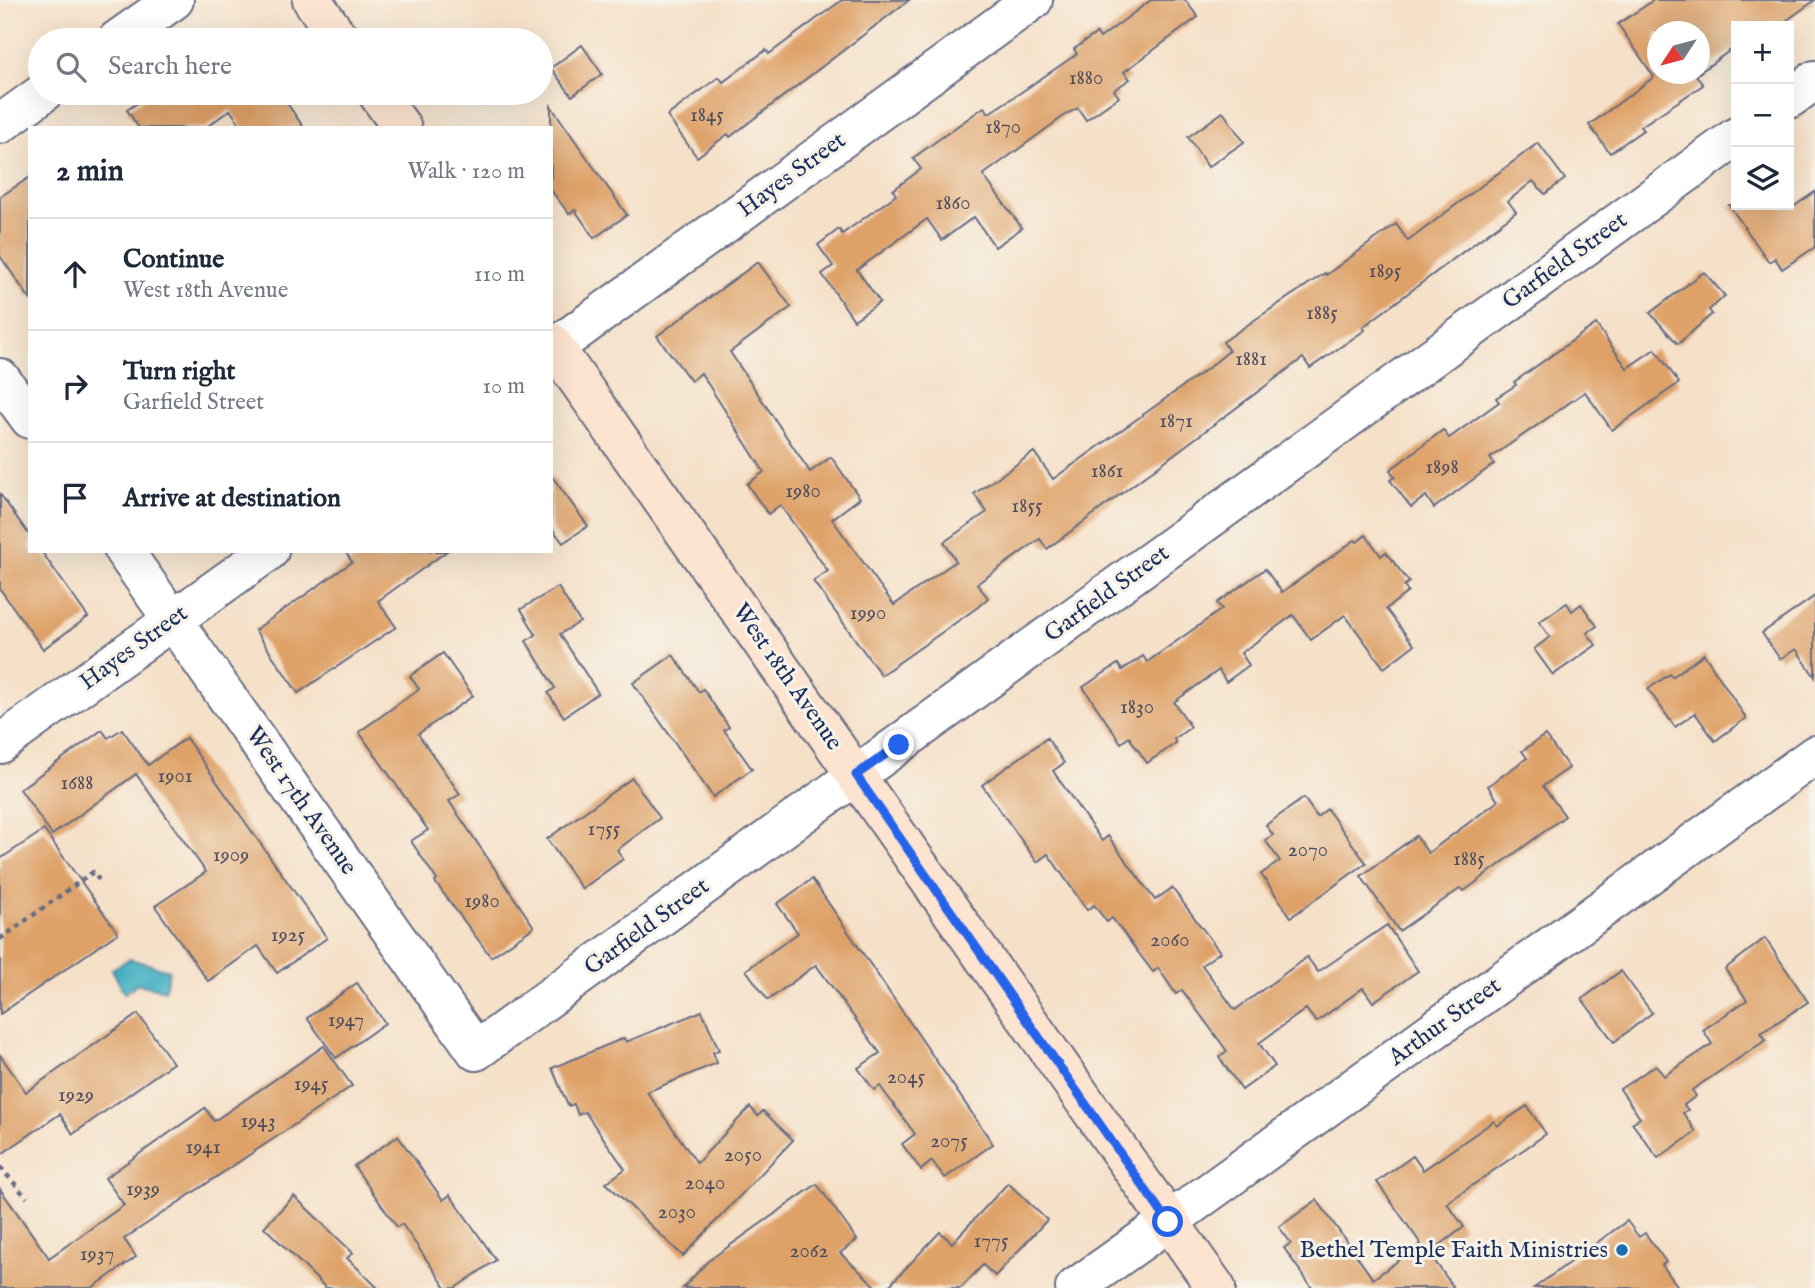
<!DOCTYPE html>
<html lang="en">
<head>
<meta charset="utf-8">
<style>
	:root { --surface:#fff; --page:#f6f6f7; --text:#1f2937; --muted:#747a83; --line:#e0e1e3 }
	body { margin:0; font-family:"IM FELL English",serif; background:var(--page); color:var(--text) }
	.controls { position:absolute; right:21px; top:21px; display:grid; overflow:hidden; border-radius:0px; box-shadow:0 7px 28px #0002 }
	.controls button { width:63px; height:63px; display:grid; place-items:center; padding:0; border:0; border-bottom:2px solid var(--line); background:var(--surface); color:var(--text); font:35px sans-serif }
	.compass { position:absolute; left:1647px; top:21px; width:63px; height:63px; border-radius:50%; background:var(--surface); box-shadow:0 7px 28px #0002; rotate:234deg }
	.stop { position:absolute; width:21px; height:21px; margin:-16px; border:5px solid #2563eb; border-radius:50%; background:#fff }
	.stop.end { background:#2563eb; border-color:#fff; box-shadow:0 2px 7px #0008 }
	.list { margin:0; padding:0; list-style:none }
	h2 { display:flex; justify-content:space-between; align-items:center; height:91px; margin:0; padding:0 28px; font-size:30px }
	h2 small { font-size:23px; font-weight:400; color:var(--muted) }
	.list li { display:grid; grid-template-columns:46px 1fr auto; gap:21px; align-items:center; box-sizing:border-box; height:112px; padding:0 28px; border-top:2px solid var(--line) }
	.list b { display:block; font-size:26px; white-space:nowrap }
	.list p { margin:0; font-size:23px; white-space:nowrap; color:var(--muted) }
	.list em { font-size:23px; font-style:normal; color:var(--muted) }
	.icon { flex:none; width:38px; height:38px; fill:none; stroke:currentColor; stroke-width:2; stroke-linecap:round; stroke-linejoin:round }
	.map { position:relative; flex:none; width:1815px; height:1288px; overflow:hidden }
	.search { position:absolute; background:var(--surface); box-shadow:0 7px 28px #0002; left:28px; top:28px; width:525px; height:77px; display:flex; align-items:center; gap:18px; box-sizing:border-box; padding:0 24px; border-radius:38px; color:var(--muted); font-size:26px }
	.panel { position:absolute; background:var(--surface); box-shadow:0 7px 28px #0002; left:28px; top:126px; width:525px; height:427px; border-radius:0px }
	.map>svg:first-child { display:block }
	.water { fill:#43afc1; stroke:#2f6f90; stroke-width:2 }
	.building { fill:#dea168 }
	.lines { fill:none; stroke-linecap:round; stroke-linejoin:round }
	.minor-casing { stroke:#676d83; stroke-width:42 }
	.tertiary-casing { stroke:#676d83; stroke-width:42 }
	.secondary-casing { stroke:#676d83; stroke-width:42 }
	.path { stroke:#676d83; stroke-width:4.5; stroke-dasharray:5 5; stroke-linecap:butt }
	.minor { stroke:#fff; stroke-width:38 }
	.tertiary { stroke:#fff; stroke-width:38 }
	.secondary { stroke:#fde4d1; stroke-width:38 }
	.route { stroke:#2563eb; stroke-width:9 }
	.poi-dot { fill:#1f6fb2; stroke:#f7f3e8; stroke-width:2.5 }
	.labels { text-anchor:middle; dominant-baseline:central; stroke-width:6; stroke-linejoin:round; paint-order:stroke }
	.number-label { font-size:21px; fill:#4c4c60 }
	.street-label { font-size:24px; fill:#1b2f5e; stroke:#f7f3e8 }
	.poi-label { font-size:24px; fill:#1b2f5e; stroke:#f7f3e8; text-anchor:end }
</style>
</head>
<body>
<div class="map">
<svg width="1815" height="1288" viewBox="0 0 1815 1288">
	<rect width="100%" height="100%" fill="#f7f3e8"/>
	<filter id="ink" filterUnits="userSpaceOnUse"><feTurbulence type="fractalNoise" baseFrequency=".0143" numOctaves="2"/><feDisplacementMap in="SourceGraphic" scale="14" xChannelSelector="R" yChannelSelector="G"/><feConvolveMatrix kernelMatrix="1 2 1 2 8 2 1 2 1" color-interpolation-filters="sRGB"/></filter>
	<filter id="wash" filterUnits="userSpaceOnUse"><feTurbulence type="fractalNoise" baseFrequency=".00686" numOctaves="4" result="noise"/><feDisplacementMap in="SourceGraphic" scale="28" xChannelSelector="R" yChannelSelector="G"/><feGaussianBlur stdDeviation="1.57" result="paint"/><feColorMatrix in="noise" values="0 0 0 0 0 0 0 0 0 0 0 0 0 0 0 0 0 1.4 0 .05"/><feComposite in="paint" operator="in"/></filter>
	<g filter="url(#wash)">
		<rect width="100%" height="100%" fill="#f5e0c8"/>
		<!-- water -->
		<path class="water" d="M130 959 169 970 165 990 138 984 124 993 112 969Z"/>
		<g id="blocks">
			<!-- building -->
			<g class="building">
				<path d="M842 0H909L730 137 728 134 697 157 667 116 719 77 723 82 766 50 769 54Z"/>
				<path d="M1151 0H1185L1198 17 1124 72 1130 79 1114 90 1119 97 1086 120 1078 108 1068 113 983 175 1022 228 995 247 974 217 942 240 927 219 857 270 880 302 854 320 822 274 833 266 818 245 839 229 842 234 896 195 893 190 921 169 913 158 984 107 989 113 1020 93 1077 54 1074 49 1097 33 1100 38Z"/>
				<path d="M1654 0H1815L1779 26H1736V46L1699 73V32H1657V74H1698L1696 75 1703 85 1640 127 1643 130 1610 153 1589 125 1654 77 1618 24Z"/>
				<path d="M582 45 602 74 572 96 551 68Z"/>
				<path d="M153 93H280L304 128H243L230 110 205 128H139L127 110Z"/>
				<path d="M551 106 627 215 594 238 575 210 569 214 551 190Z"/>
				<path d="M1223 112 1244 142 1208 167 1188 137Z"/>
				<path d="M1538 143 1565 179 1545 194 1533 181 1508 201 1516 212 1363 327 1365 330 1310 368 1303 358 1047 549 1040 539 977 584 988 598 978 607 881 675 813 581 828 571 780 505 768 514 747 484 764 472 701 373 691 381 657 336 758 262 791 307 730 352 810 472 831 457 860 498 832 519 894 605 956 561 944 542 987 512 974 494 1034 452 1053 479 1207 369 1229 351 1223 342 1256 319 1325 273 1326 275 1396 224 1408 241Z"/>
				<path d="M30 177V299L0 256V197Z"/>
				<path d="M1815 192V247L1782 269 1775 258 1769 262 1729 205H1792L1793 207Z"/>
				<path d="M1704 272 1725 296 1709 310 1712 314 1678 344 1650 313Z"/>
				<path d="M1596 324 1627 368 1655 349 1679 383 1612 430 1585 392 1490 458 1494 464 1434 508 1426 496 1411 507 1390 480 1395 477 1390 470 1443 430 1449 438 1499 402 1496 398 1516 385 1514 382Z"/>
				<path d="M551 475 588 526 563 543 551 527Z"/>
				<path d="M0 494 30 536V551H41L88 617 43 649 0 589Z"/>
				<path d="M1366 535 1381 556 1386 552 1409 582 1404 586 1408 592 1386 609 1414 645 1384 668 1345 615 1311 640 1293 615 1241 653 1249 665 1226 682 1219 670 1174 702 1191 727 1174 739 1176 743 1147 763 1129 737 1121 743 1083 687 1118 664 1122 670 1143 656 1147 662 1222 609 1217 603 1265 569 1282 592 1355 540 1357 542Z"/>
				<path d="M345 551H447L378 601 396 627 298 693 255 630 352 562Z"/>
				<path d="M558 587 580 622 560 634 598 693 564 717 548 693 555 688 526 641 536 635 521 609Z"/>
				<path d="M1815 596V677L1796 649 1780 659 1762 633Z"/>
				<path d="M1567 603 1572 611 1581 604 1597 626 1587 633 1596 645 1553 675 1534 649 1550 637 1539 622Z"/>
				<path d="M443 653 473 696 418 734 460 794 449 801 534 927 491 957 435 882 437 880 411 841 428 830 359 732 419 689 410 676Z"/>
				<path d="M1704 654 1746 718 1715 741 1695 713 1675 727 1648 689 1670 674 1672 677Z"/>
				<path d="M673 655 699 692 703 689 729 727 724 730 752 769 713 797 633 683Z"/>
				<path d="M122 729 148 765 186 738 327 938 277 973 258 946 208 981 155 906 206 872 136 774 52 835 20 789 102 730 108 738Z"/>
				<path d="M1545 735 1569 768 1543 786 1565 816 1471 886 1464 891 1461 888 1399 931 1361 876 1416 836 1428 853 1498 801 1488 786 1527 758 1522 751Z"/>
				<path d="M1047 738 1064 763 1053 771 1102 841 1108 836 1155 900 1172 888 1220 952 1202 965 1235 1010 1307 957 1318 972 1387 925 1418 971 1373 1002 1363 988 1316 1022 1306 1009 1259 1043 1275 1066 1242 1090 1219 1057 1227 1051 1182 990 1176 994 1158 968 1153 972 1112 918 1107 922 1094 905 1087 910 1048 854 1037 862 982 785Z"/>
				<path d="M632 778 660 818 617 850 623 859 582 889 547 839Z"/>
				<path d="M1304 798 1317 817 1327 809 1366 863 1291 917 1261 874 1280 861 1265 840 1273 835 1266 825Z"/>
				<path d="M44 830 118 933 0 1014V859Z"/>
				<path d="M812 879 993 1144 945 1178 932 1161 921 1170 902 1144 915 1134 880 1086 874 1090 858 1068 880 1053 816 965 768 1000 746 970 798 933 777 904Z"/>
				<path d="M1765 938 1808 1002 1761 1033 1766 1040 1692 1090 1696 1096 1684 1105 1688 1110 1683 1113 1696 1132 1658 1158 1632 1123 1640 1118 1620 1089 1656 1065 1664 1076 1712 1044 1703 1030 1747 1000 1725 969Z"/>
				<path d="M1621 971 1652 1013 1614 1042 1582 999Z"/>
				<path d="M357 983 385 1023 336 1058 307 1018Z"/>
				<path d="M702 1011 719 1050 713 1052 717 1063 647 1092 697 1163 750 1107 758 1116 763 1111 793 1140 683 1256 606 1183 625 1169 585 1112 578 1115 574 1104 568 1106 552 1068 624 1038 626 1042Z"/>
				<path d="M138 1014 173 1063 73 1134 60 1114 0 1155V1055L26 1092Z"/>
				<path d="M324 1046 352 1086 124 1239 136 1257 92 1288H0V1189L49 1258 124 1205 105 1178 205 1108 214 1121Z"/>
				<path d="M1527 1106 1546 1134 1447 1203 1464 1227 1429 1253 1454 1288H1312L1284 1248 1291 1243 1279 1227 1317 1200 1373 1279 1421 1244 1377 1182 1413 1156 1423 1170 1494 1121 1497 1126Z"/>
				<path d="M398 1136 443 1200 450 1195 496 1260 455 1288H446L402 1224 397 1227 354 1166Z"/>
				<path d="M1008 1183 1047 1220 995 1276 983 1265 961 1288H887L940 1232 952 1243Z"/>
				<path d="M817 1184 857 1240 840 1253 878 1288H683L708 1261Z"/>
				<path d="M294 1196 353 1253 347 1258 378 1288H326L264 1227Z"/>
				<path d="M1627 1221 1639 1237 1645 1233 1666 1262 1662 1265 1679 1288H1534Z"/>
			</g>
		</g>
	</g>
	<g filter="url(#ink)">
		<use href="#blocks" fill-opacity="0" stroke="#676d83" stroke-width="2"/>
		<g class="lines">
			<defs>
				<g id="minor">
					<path d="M117 40 174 0"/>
					<path d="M1789 99 1815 80"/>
					<path d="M0 124 43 93"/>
					<path d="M551 350 1033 0"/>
					<path d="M0 378 30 419"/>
					<path d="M124 551 476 1051 1736 137"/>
					<path d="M0 744 269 551"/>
					<path d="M1168 1222 1815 755"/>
				</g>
				<path id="tertiary" d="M1075 1288 1168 1222"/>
				<g id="secondary">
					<path d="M312 0 340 40"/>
					<path d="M377 93 402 128"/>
					<path d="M551 342 1216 1288"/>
				</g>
			</defs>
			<!-- minor casing -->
			<use href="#minor" class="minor-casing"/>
			<!-- tertiary casing -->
			<use href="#tertiary" class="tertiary-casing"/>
			<!-- secondary casing -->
			<use href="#secondary" class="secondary-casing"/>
			<!-- path -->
			<g class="path">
				<path d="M0 939 93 872 99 880"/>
				<path d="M0 1167 27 1198"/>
			</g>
			<!-- minor -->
			<use href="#minor" class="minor"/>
			<!-- tertiary -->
			<use href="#tertiary" class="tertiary"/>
			<!-- secondary -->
			<use href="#secondary" class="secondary"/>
		</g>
	</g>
	<g class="lines" filter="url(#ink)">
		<!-- route -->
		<path class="route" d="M899 745 856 775 1168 1222"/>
	</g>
	<!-- markers -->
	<circle class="poi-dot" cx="1622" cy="1250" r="7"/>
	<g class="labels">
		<!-- number labels -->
		<g class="number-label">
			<text x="1086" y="78">1880</text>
			<text x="707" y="115">1845</text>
			<text x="1003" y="127">1870</text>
			<text x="953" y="203">1860</text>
			<text x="1385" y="271">1895</text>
			<text x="1322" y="313">1885</text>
			<text x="1251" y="359">1881</text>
			<text x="1176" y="421">1871</text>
			<text x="1442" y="467">1898</text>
			<text x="1107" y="471">1861</text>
			<text x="803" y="491">1980</text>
			<text x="1027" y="506">1855</text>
			<text x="868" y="613">1990</text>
			<text x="1137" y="707">1830</text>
			<text x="175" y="776">1901</text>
			<text x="77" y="783">1688</text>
			<text x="604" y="829">1755</text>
			<text x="1308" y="850">2070</text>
			<text x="231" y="855">1909</text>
			<text x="1469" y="859">1885</text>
			<text x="482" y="901">1980</text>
			<text x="288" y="935">1925</text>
			<text x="1170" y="940">2060</text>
			<text x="346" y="1020">1947</text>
			<text x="906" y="1077">2045</text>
			<text x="311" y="1084">1945</text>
			<text x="76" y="1095">1929</text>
			<text x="258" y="1121">1943</text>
			<text x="949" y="1141">2075</text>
			<text x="203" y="1147">1941</text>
			<text x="743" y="1155">2050</text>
			<text x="705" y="1183">2040</text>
			<text x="143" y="1189">1939</text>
			<text x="677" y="1212">2030</text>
			<text x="991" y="1241">1775</text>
			<text x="809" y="1251">2062</text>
			<text x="97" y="1254">1937</text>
		</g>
		<!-- street labels -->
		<g class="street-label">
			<text transform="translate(792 175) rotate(-36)">Hayes Street</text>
			<text transform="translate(1565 261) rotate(-36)">Garfield Street</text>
			<text transform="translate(1107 594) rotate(-36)">Garfield Street</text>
			<text transform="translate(134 648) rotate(-36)">Hayes Street</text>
			<text transform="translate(787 677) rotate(55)">West 18th Avenue</text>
			<text transform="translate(301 801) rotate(55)">West 17th Avenue</text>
			<text transform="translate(647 927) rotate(-36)">Garfield Street</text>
			<text transform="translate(1445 1022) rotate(-36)">Arthur Street</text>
		</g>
		<!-- poi labels -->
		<g class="poi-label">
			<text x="1608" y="1250">Bethel Temple Faith Ministries</text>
		</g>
	</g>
</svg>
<div class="controls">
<button>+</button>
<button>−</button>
<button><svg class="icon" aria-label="layers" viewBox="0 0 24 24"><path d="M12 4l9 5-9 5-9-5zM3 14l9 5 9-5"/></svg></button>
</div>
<svg class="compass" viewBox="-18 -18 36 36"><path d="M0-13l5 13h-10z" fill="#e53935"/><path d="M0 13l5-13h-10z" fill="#747a83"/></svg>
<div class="stop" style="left:1168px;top:1222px"></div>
<div class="stop end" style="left:899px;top:745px"></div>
<div class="search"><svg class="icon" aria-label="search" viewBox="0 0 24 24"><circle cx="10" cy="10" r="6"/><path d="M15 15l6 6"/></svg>Search here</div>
<section class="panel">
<h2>2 min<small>Walk · 120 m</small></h2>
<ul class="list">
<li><svg class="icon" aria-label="ahead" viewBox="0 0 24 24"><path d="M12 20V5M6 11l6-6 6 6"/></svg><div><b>Continue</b><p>West 18th Avenue</p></div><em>110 m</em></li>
<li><svg class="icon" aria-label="right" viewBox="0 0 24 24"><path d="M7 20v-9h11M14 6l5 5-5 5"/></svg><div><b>Turn right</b><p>Garfield Street</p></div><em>10 m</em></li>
<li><svg class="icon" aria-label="arrive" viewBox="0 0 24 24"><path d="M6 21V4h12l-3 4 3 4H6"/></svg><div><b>Arrive at destination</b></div></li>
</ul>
</section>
</div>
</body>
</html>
